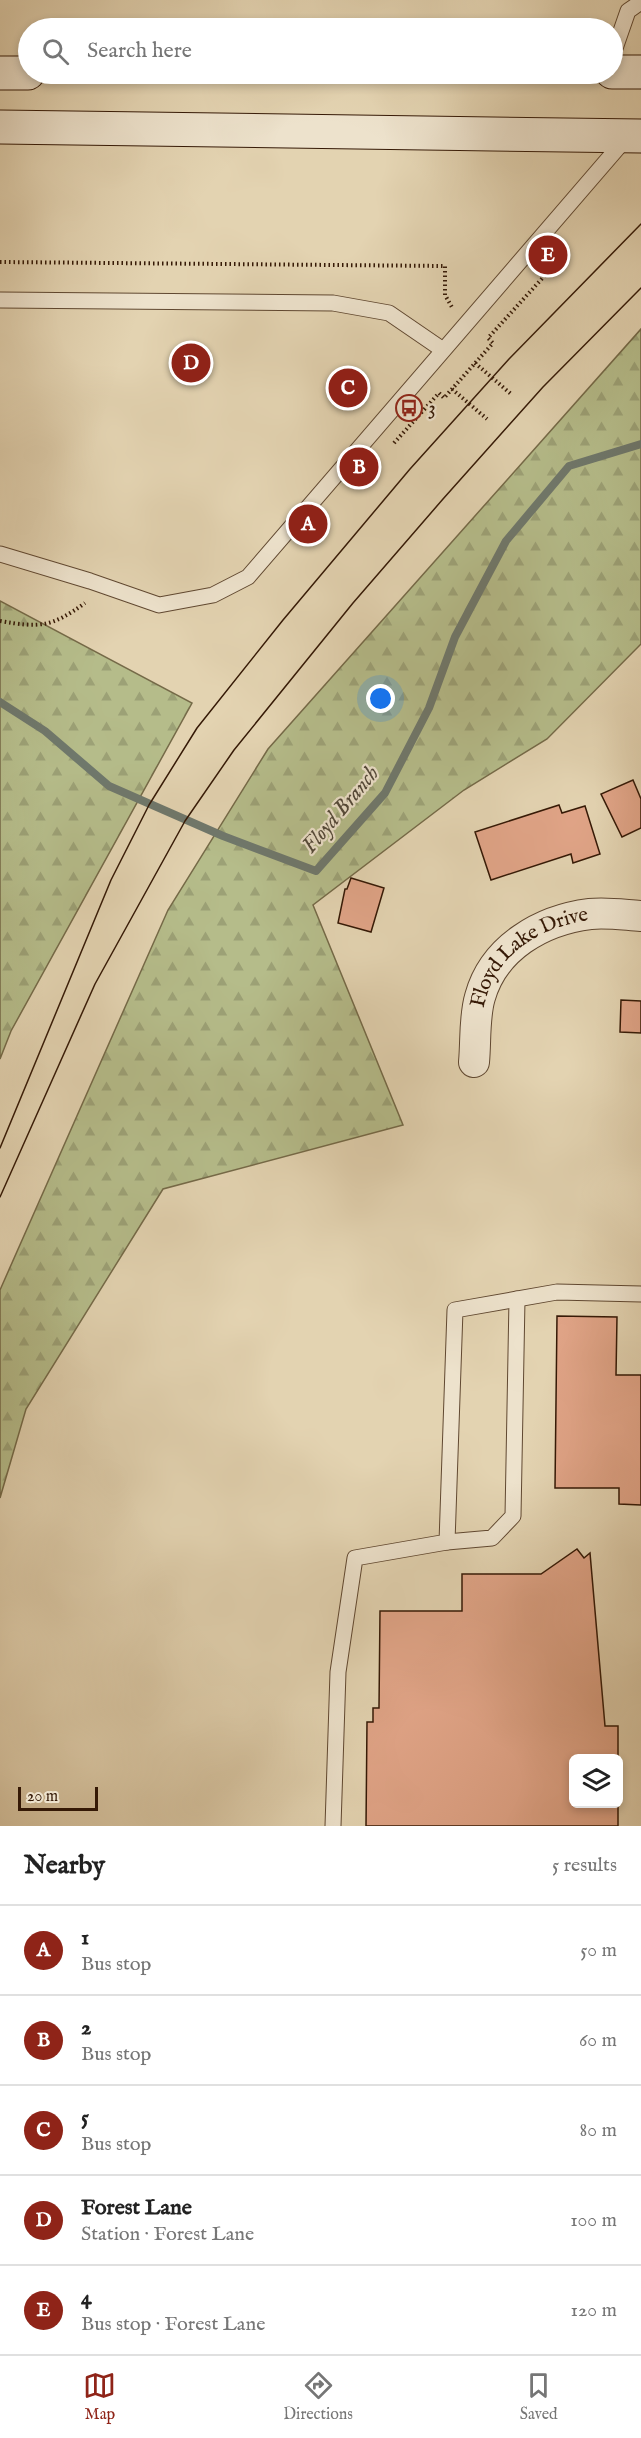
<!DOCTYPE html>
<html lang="en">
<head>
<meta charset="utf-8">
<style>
	:root { --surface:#fff; --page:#f2f2f2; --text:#222; --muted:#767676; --line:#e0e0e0; --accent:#8f2418 }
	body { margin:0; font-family:"IM FELL English",serif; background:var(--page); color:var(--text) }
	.controls { position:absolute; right:18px; bottom:18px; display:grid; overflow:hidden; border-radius:9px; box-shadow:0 3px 9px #0003 }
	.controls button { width:54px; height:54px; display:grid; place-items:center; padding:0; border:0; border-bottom:2px solid var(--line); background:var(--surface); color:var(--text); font:30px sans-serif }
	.scale { position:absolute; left:18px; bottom:15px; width:80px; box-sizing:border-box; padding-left:6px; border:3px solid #351906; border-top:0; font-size:16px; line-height:21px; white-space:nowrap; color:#351906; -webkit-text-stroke:4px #ede2cc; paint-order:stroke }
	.you { position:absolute; left:381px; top:699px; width:21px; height:21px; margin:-15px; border:4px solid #fff; border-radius:50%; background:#1a73e8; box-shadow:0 0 0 9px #1a73e833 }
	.badge { display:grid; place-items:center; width:39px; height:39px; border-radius:50%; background:var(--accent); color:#fff; font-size:20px; font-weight:700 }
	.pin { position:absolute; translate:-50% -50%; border:3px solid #fff; box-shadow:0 2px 6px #0006 }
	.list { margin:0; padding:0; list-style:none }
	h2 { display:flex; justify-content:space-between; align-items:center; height:78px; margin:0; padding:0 24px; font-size:26px }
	h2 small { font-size:20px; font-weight:400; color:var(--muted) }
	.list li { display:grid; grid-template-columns:39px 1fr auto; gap:18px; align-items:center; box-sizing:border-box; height:90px; padding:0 24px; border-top:2px solid var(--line) }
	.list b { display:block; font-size:22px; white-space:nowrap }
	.list p { margin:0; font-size:20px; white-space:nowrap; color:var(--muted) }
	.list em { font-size:20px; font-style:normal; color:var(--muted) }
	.icon { flex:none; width:33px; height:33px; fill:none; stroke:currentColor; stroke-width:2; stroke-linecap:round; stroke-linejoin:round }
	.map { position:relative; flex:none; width:641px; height:1826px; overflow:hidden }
	.search { position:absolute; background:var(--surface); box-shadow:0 3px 9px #0003; left:18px; right:18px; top:18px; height:66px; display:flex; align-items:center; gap:15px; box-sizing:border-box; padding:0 21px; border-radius:33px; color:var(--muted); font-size:22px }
	.sheet { height:528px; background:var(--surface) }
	nav { display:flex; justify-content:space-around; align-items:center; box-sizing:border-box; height:84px; border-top:2px solid var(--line); background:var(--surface); font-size:16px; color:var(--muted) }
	nav a { display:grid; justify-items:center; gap:3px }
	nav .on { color:var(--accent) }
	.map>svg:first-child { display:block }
	.forest { fill:url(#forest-firs); stroke:#756a48; stroke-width:1.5 }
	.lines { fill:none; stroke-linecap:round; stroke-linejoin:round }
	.stream { stroke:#6f786c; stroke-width:8 }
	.building { fill:#e0a487; stroke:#351906; stroke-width:1.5 }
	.service-casing { stroke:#604831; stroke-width:17 }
	.minor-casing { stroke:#604831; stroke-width:32 }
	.secondary-casing { stroke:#351906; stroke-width:35 }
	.path { stroke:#351906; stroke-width:4; stroke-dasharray:1.5 3; stroke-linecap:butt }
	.service { stroke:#ede2cc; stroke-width:15 }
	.minor { stroke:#ede2cc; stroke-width:30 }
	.secondary { stroke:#ede2cc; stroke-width:33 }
	.tram { stroke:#351906; stroke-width:1.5 }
	.labels { text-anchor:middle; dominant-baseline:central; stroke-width:4.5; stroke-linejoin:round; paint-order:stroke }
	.poi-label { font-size:21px; fill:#351906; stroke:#ede2cc; text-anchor:start }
	.street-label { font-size:21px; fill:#351906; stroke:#ede2cc }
	.water-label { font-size:22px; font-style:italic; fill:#524839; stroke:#ede2cc }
</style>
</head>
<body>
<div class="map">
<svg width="641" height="1826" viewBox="0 0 641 1826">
	<defs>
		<pattern id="forest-firs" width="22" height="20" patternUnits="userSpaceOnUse" patternTransform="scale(1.5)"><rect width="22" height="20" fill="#b5bc8a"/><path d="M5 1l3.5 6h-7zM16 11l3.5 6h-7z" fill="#9ca176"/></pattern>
	</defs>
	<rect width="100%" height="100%" fill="#e3d3b1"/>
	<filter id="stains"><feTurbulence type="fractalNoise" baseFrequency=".00333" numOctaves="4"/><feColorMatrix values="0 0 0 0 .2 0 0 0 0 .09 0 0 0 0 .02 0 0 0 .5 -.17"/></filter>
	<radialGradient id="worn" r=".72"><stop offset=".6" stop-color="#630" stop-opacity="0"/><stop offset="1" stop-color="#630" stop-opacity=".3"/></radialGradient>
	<!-- forest -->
	<g class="forest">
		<path d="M641 329V644L547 739 464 790 313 905 403 1125 163 1189 26 1409 0 1498V1290L168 910 268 749Z"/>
		<path d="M0 601 192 703 11 1031 0 1059Z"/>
	</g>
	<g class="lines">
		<!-- stream -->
		<path class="stream" d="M0 702 45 731 109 786 223 836 316 871 385 793 429 708 455 637 506 541 569 466 641 444"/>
	</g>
	<!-- building -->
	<g class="building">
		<path d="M633 780 641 799V828L622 837 601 794Z"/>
		<path d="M559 805 562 813 585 806 600 854 573 863 571 854 491 880 475 832Z"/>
		<path d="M351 878 384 888 371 932 338 923 345 889H347Z"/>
		<path d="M621 1000 641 1001V1033L620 1032Z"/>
		<path d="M557 1316 617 1317 616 1375H641V1505L619 1504V1488H555Z"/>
		<path d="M577 1549 584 1558 590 1553 605 1726H618V1758H574V1804H618V1826H366L367 1722H373V1708H379L380 1611H462V1574H541Z"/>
	</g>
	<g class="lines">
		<defs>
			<g id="service">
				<path d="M612 57 628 11 641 2"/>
				<path d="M0 300 333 303 389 313 443 350"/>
				<path d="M0 554 90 581 159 605 213 595 248 577 628 136"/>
				<path d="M447 1542 492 1538 513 1516 517 1299"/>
				<path d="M333 1826 338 1672 355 1558 447 1542 455 1310 557 1292 641 1294"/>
			</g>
			<g id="minor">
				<path id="s1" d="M474 1062C476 1041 474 1017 480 997 494 947 542 920 590 914 606 912 625 915 641 916"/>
			</g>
			<g id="secondary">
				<path d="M612 72H641"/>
				<path d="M0 73H28"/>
				<path d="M0 127 641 136"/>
			</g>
		</defs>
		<!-- service casing -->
		<use href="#service" class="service-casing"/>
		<!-- minor casing -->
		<use href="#minor" class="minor-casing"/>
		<!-- secondary casing -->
		<use href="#secondary" class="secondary-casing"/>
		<!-- path -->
		<g class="path">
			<path d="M0 262 445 266V295L453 309"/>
			<path d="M475 363 511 394"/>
			<path d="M452 389 487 419"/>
			<path d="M394 443 439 393 444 398 493 343 488 338 558 261 555 252"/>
			<path d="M0 621C40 628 52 627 85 603"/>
		</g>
		<!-- service -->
		<use href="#service" class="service"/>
		<!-- minor -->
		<use href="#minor" class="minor"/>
		<!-- secondary -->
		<use href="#secondary" class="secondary"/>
		<!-- tram -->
		<g class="tram">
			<path d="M0 1148 111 880 149 805 197 728 283 620 410 469 509 359 641 224"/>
			<path d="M0 1197 95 984 185 821 234 750 353 603 443 499 543 387 641 288"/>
		</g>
	</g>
	<!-- icons -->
	<defs>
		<symbol id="bus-ring" viewBox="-11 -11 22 22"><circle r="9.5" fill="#ede2cc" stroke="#8f2418" stroke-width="1.5"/><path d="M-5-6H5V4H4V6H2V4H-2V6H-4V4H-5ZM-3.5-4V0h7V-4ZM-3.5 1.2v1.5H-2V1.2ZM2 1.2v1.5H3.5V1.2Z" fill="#8f2418"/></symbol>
	</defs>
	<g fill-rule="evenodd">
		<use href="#bus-ring" x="394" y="393" width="30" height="30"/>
	</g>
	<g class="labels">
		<!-- poi labels -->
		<g class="poi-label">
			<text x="428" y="408">3</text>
		</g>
		<!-- street labels -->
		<g class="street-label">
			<text stroke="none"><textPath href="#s1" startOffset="132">Floyd Lake Drive</textPath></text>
		</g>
		<!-- water labels -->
		<g class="water-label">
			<text transform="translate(341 810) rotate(-50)">Floyd Branch</text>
		</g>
	</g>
	<rect width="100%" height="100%" filter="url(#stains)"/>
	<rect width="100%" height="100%" fill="url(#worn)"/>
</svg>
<div class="controls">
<button><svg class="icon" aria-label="layers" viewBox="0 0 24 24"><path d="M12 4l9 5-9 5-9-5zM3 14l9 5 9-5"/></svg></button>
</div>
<div class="scale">20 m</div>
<div class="you"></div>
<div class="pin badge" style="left:308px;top:524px">A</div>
<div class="pin badge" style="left:359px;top:467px">B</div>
<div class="pin badge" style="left:348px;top:388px">C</div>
<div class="pin badge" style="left:191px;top:363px">D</div>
<div class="pin badge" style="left:548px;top:255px">E</div>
<div class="search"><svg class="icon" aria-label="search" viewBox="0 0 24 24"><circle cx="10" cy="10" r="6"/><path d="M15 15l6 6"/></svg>Search here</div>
</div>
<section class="sheet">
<h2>Nearby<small>5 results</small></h2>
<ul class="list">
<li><span class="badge">A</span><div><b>1</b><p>Bus stop</p></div><em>50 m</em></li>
<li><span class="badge">B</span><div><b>2</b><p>Bus stop</p></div><em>60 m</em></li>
<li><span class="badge">C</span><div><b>5</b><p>Bus stop</p></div><em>80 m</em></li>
<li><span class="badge">D</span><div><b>Forest Lane</b><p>Station · Forest Lane</p></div><em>100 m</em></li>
<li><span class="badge">E</span><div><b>4</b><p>Bus stop · Forest Lane</p></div><em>120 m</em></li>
</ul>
</section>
<nav>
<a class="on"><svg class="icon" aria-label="map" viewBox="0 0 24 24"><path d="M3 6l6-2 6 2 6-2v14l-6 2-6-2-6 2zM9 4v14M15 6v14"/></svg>Map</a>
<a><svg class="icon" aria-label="directions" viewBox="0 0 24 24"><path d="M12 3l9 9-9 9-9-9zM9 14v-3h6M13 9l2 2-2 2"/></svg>Directions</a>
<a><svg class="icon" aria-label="saved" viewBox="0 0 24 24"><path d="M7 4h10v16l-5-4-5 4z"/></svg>Saved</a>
</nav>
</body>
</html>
